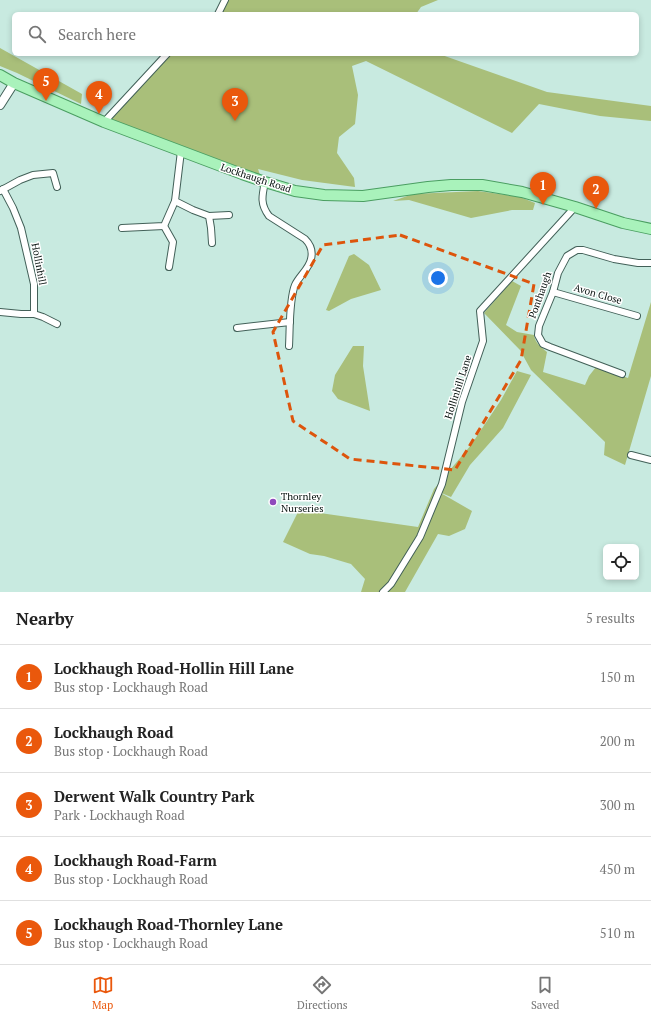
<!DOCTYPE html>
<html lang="en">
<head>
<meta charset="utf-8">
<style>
	:root { --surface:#fff; --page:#f2f2f2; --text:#222; --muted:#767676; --line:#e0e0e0; --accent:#ea580c }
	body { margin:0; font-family:"PT Serif",serif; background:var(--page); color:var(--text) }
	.controls { position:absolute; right:12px; bottom:12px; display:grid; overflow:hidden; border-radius:6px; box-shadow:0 2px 6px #0003 }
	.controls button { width:36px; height:36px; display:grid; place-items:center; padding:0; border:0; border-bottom:1px solid var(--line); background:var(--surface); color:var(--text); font:20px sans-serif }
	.you { position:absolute; left:438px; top:278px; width:14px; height:14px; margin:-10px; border:3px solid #fff; border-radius:50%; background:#1a73e8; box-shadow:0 0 0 6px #1a73e833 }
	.badge { display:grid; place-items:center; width:26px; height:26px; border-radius:50%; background:var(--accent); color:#fff; font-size:13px; font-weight:700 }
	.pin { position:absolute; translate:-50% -33px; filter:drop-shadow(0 1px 2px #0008) }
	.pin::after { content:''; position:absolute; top:21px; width:14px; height:12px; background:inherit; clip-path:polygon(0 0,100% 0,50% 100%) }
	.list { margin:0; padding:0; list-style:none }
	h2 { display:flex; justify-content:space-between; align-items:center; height:52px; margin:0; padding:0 16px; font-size:17px }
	h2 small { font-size:13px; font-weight:400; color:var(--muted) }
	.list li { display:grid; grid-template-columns:26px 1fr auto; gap:12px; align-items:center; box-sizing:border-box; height:64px; padding:0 16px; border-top:1px solid var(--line) }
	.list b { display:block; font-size:15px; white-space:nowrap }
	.list p { margin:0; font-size:13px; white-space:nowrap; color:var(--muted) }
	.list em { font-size:13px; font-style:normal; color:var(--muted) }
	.icon { flex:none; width:22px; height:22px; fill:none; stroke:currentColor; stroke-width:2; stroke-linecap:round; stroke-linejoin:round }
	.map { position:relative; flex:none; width:651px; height:592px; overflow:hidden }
	.search { position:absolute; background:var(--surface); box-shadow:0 2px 6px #0003; left:12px; right:12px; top:12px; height:44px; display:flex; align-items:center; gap:10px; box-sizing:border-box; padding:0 14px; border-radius:6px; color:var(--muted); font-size:15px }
	.sheet { height:372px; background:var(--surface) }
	nav { display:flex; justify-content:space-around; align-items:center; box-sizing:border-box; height:56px; border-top:1px solid var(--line); background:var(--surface); font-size:11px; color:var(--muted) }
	nav a { display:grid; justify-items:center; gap:2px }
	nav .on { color:var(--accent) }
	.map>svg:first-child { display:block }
	.green { fill:#a9bf7a }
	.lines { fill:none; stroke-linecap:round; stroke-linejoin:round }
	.minor-casing { stroke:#426058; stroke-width:8 }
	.tertiary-casing { stroke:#426058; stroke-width:10 }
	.primary-casing { stroke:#4a9e61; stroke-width:12 }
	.minor { stroke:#fff; stroke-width:6 }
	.tertiary { stroke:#fff; stroke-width:8 }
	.primary { stroke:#a9f2bb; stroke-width:10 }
	.marked { fill:none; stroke:#dd550c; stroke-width:3; stroke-dasharray:8 5; stroke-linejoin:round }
	.poi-dot { fill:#8f49bc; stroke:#fff; stroke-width:1.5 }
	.labels { text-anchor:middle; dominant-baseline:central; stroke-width:3; stroke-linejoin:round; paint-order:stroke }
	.street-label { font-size:10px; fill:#06110e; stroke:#fff }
	.poi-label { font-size:10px; fill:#06110e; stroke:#fff; text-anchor:start }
</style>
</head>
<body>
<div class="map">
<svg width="651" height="592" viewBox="0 0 651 592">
	<rect width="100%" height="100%" fill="#c8eae0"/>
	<!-- green -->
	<g class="green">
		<path d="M225 0H438L421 7 416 14H218Z"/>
		<path d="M0 48 82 94 81 104 17 73 0 66Z"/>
		<path d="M167 54H439L547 92 651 106V121L600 116 539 104 512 133 366 61 352 66 358 95 355 124 339 137 337 153 354 178 355 187 302 180 258 169 260 175 108 118Z"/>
		<path d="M478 191 520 197 535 203 533 210H512L471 218 409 200 393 201 413 194Z"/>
		<path d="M354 254 369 265 381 290 351 299 329 311 326 310 349 256Z"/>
		<path d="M512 281 521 286 506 325 517 332 534 335C535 343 541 347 547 352L543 372 585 385 589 376 596 367 628 378 651 302V376L625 465 604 455 605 442 531 370 520 350 484 313Z"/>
		<path d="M353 346H364L363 366 370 411 338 399 332 391 335 375Z"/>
		<path d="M517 371 531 375 503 428 470 465 451 497 439 492 472 511 465 529 449 536 438 534 405 592H361L365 579 351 564 324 556 310 554 283 542 299 510 418 527 434 489 471 445 501 400Z"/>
	</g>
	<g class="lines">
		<defs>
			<g id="minor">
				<path d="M218 14 225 0"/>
				<path d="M104 122 167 54"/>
				<path d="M181 151 175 201 193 210 209 216 211 228 212 243"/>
				<path d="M265 182C262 196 260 204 269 216L305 239C310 244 313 251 311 259 309 269 299 276 295 285 289 299 290 330 289 346"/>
				<path d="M0 191 20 180 33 175 53 173 57 187"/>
				<path d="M209 216 229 215"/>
				<path d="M164 226 173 242 169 267"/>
				<path d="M122 228 164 226 175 201"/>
				<path d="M553 292 637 316"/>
				<path d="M0 312 21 314H34V284L21 228 13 208 3 189"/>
				<path d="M34 314 43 317 57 324"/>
				<path d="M237 328 290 322"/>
				<path d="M622 374 550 347 543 344 538 335 539 326 553 292 558 273 567 256 577 250H583L614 259 638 263H651"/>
				<path d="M631 455 651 460"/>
				<path d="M383 592 391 584 420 537 442 484 462 402 483 341 480 311 575 207"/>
			</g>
			<path id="tertiary" d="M0 105 14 83"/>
			<path id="primary" d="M0 75 14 83 104 122 242 174 265 182 295 191 324 195 363 196 428 187 451 185H482L522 192 575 207 623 223 651 229"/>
		</defs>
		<!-- minor casing -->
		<use href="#minor" class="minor-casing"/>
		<!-- tertiary casing -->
		<use href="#tertiary" class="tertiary-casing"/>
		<!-- primary casing -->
		<use href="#primary" class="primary-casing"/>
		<!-- minor -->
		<use href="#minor" class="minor"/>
		<!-- tertiary -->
		<use href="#tertiary" class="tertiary"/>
		<!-- primary -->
		<use href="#primary" class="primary"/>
	</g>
	<!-- marked area -->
	<path class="marked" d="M400 235 534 284 521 360 455 470 350 459 293 421 273 332 323 245Z"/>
	<!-- markers -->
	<circle class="poi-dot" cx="273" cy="502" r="4"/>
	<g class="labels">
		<!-- street labels -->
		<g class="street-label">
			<text transform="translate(256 178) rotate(18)">Lockhaugh Road</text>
			<text transform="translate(39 264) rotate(79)">Hollinhill</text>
			<text transform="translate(598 294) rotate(16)">Avon Close</text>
			<text transform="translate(540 295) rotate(-70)">Ponthaugh</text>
			<text transform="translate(458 387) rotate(-72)">Hollinhill Lane</text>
		</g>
		<!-- poi labels -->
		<g class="poi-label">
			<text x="281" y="496">Thornley<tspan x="281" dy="12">Nurseries</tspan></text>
		</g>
	</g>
</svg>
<div class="controls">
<button><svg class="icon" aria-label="locate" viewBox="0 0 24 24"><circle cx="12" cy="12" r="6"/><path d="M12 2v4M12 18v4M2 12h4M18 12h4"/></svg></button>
</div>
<div class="you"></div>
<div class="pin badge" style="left:543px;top:205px">1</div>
<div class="pin badge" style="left:596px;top:209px">2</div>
<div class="pin badge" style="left:235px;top:121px">3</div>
<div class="pin badge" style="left:99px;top:114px">4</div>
<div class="pin badge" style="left:46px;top:101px">5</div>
<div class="search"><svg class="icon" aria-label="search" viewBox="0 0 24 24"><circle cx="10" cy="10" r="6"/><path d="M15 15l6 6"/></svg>Search here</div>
</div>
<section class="sheet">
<h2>Nearby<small>5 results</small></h2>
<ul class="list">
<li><span class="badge">1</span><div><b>Lockhaugh Road-Hollin Hill Lane</b><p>Bus stop · Lockhaugh Road</p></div><em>150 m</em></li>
<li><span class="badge">2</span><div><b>Lockhaugh Road</b><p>Bus stop · Lockhaugh Road</p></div><em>200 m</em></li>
<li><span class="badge">3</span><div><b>Derwent Walk Country Park</b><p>Park · Lockhaugh Road</p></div><em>300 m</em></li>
<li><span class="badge">4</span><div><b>Lockhaugh Road-Farm</b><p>Bus stop · Lockhaugh Road</p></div><em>450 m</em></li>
<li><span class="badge">5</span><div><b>Lockhaugh Road-Thornley Lane</b><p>Bus stop · Lockhaugh Road</p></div><em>510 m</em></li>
</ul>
</section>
<nav>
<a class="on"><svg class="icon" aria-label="map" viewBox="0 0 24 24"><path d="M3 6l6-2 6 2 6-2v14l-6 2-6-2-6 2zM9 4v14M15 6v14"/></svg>Map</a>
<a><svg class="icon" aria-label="directions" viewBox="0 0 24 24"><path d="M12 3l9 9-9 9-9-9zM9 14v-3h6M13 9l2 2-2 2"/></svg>Directions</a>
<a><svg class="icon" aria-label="saved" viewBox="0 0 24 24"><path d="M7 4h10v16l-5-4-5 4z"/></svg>Saved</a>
</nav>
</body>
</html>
